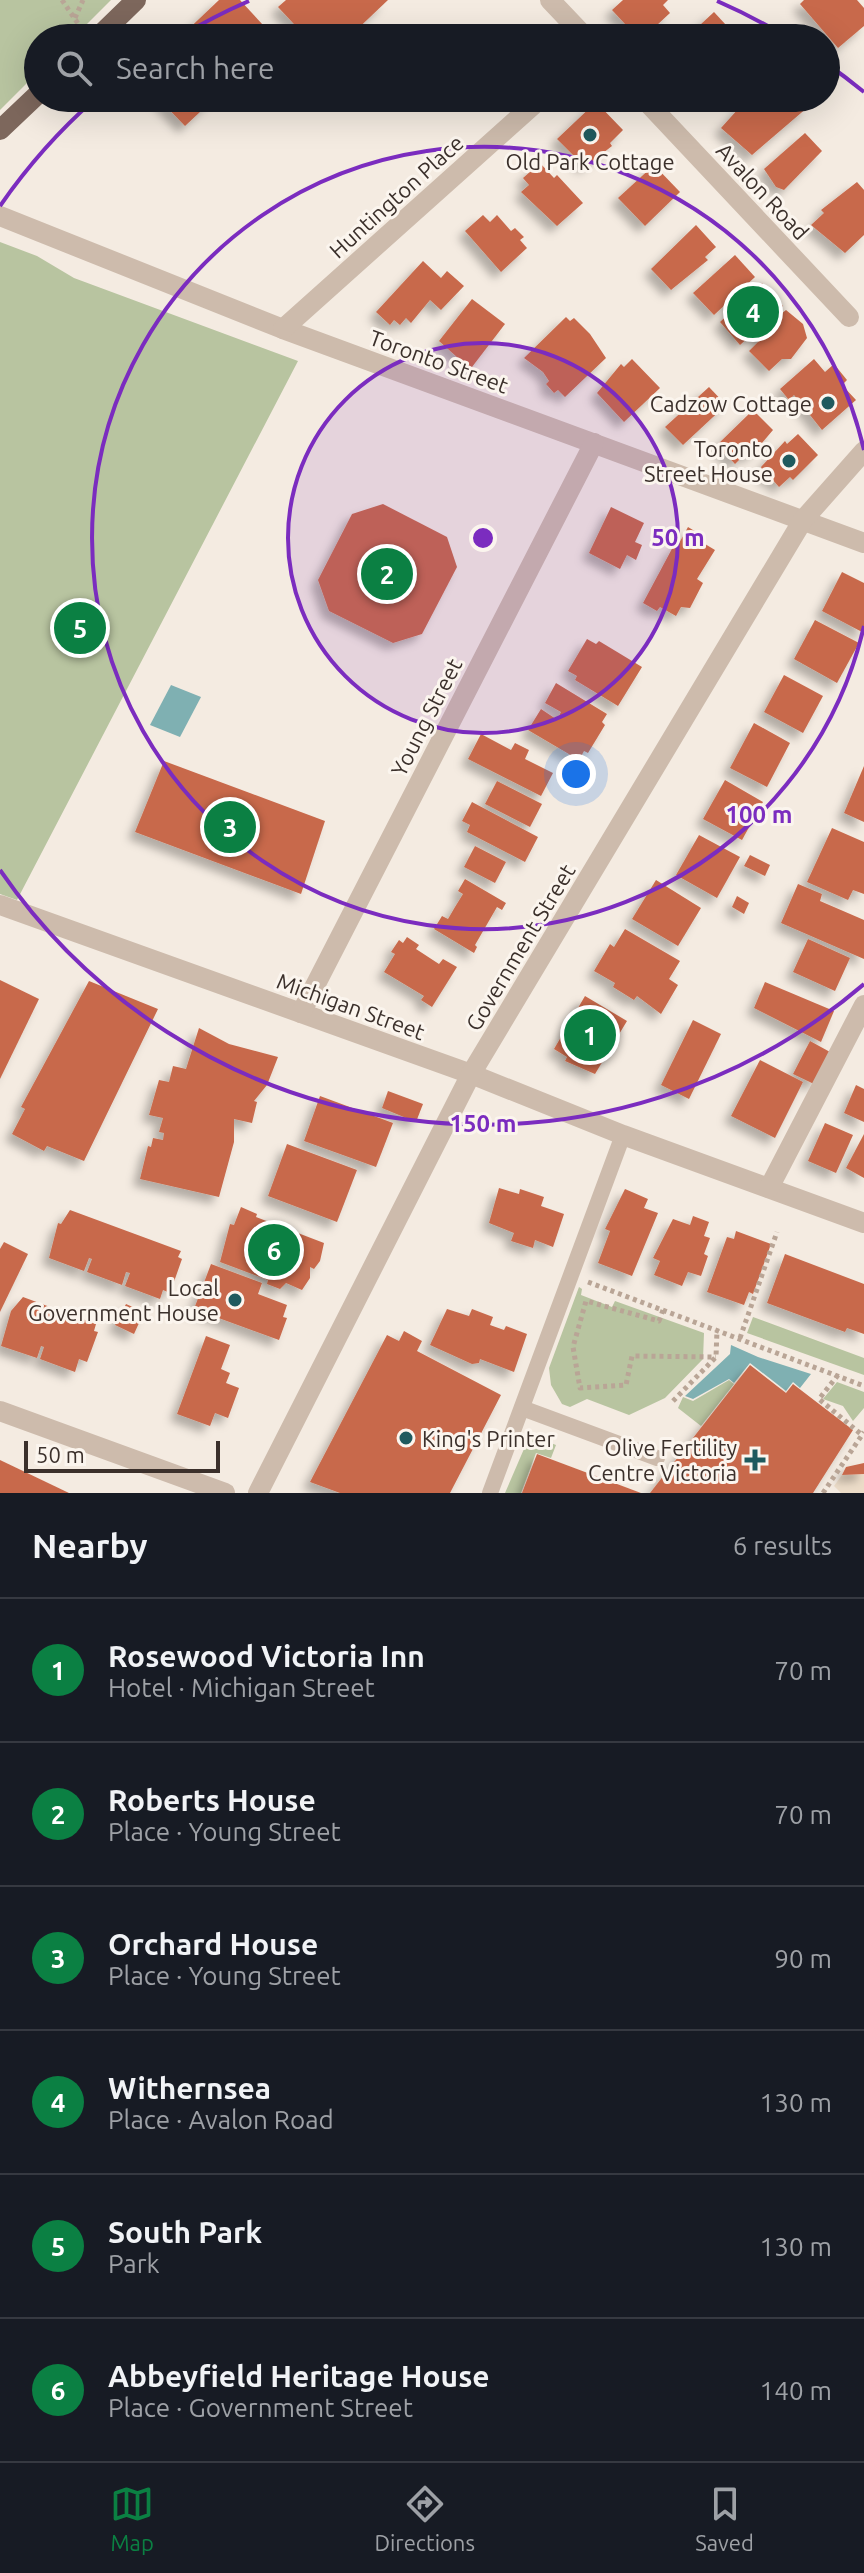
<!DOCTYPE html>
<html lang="en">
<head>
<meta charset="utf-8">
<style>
	:root { --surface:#171b24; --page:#242831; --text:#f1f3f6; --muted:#9ea1a6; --line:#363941; --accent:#0b8043 }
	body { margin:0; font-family:Ubuntu,sans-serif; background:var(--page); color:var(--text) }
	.scale { position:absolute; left:24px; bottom:20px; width:196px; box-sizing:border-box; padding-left:8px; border:4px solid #3b302b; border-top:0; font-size:22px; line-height:28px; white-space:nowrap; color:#3b302b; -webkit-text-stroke:6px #fbf5ee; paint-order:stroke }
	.you { position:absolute; left:576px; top:774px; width:28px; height:28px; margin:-20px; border:6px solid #fff; border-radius:50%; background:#1a73e8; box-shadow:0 0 0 12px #1a73e833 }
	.badge { display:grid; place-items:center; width:52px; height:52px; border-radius:50%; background:var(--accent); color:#fff; font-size:26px; font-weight:700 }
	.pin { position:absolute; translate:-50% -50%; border:4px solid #fff; box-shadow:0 2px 8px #0006 }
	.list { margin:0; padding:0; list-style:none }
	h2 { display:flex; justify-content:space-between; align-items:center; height:104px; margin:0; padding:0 32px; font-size:34px }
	h2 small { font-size:26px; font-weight:400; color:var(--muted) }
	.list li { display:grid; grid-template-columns:52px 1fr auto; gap:24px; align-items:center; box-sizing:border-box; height:144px; padding:0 32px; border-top:2px solid var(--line) }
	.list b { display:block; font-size:30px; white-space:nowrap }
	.list p { margin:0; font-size:26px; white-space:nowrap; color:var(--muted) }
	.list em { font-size:26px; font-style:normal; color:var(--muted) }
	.icon { flex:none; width:44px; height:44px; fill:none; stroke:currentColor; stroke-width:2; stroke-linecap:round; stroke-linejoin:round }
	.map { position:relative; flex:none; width:864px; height:1493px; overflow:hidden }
	.search { position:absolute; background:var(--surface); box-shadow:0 8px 32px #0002; left:24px; right:24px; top:24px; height:88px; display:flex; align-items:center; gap:20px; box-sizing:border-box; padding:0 28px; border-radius:44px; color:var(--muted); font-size:30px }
	.sheet { height:968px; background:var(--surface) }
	nav { display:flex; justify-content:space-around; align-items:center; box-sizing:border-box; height:112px; border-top:2px solid var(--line); background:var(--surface); font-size:22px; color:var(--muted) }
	nav a { display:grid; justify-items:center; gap:4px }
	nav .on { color:var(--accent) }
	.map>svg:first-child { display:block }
	.green { fill:#b8c4a0 }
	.plaza { fill:#ecdcc8 }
	.water { fill:#7fb0b2 }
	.building { fill:#c8694b; filter:url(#shadow) }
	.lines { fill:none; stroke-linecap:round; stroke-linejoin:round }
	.path { stroke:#b9a596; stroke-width:5; stroke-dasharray:4 4; stroke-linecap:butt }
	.service { stroke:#cdbbac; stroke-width:16 }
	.minor { stroke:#cdbbac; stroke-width:20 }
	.tertiary { stroke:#cdbbac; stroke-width:20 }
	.primary { stroke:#7d675c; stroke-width:20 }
	.ring { fill:none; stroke:#7b2cbf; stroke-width:4 }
	.poi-dot { fill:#1f5a5e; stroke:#fbf5ee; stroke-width:3 }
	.labels { text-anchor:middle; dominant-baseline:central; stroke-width:6; stroke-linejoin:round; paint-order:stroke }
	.poi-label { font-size:22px; fill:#3b302b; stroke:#fbf5ee; text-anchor:end }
	.street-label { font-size:22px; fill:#3b302b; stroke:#fbf5ee }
	.centre { fill:#7b2cbf; stroke:#fbf5ee; stroke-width:4 }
	.ring-label { font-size:24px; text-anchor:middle; font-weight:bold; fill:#7b2cbf; stroke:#fbf5ee; stroke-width:6; stroke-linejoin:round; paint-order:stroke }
</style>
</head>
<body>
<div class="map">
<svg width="864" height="1493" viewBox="0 0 864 1493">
	<defs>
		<filter id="shadow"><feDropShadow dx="-7" dy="7" stdDeviation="4" flood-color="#0004"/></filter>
	</defs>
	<rect width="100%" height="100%" fill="#f4ebe1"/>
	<!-- green -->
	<g class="green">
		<path d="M0 0H111L73 38H38V72L0 110Z"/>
		<path d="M0 242 37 256 74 278 298 361 17 900 0 894Z"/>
		<path d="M579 1287 582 1289 581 1295 612 1307 615 1301 704 1333 703 1359 665 1398 629 1415 587 1399 570 1407 562 1404 551 1385 549 1368Z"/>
		<path d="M753 1317 864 1358V1375L747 1333Z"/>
		<path d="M729 1380 734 1384 701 1426 678 1408 683 1397 693 1401Z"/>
		<path d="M837 1382 864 1392V1408L853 1421 843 1406 823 1399Z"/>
		<path d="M530 1435 556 1445 551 1458 536 1453 521 1493H505Z"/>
	</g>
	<!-- plaza -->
	<path class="plaza" d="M864 1474V1493H841L834 1486 842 1475Z"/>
	<!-- water -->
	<g class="water">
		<path d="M171 685 201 697 180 737 150 725Z"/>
		<path d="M731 1345 758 1357 811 1374 800 1388 793 1382 786 1391 750 1363 734 1383 729 1379 693 1399 685 1396 730 1354Z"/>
	</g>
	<!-- building -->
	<g class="building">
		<path d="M219 0H240L275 38H179Z"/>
		<path d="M286 0H388L348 38H307L278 7Z"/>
		<path d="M623 0H668L663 5 670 13 643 38H638L612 10Z"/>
		<path d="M804 0H857L864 8V26L838 48 800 4Z"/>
		<path d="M714 12 738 38H686Z"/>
		<path d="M158 98H215L185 126Z"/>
		<path d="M748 98H807L803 102 808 107 752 155 721 128Z"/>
		<path d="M596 102 623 130 610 143 612 146 585 167 557 139Z"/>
		<path d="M805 133 822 151 784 190 776 187 764 169Z"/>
		<path d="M540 163 554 178 557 175 583 203 557 226 521 192 529 185 523 178Z"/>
		<path d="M654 165 680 192 645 226 618 198Z"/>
		<path d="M857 182 864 190V235L845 253 811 225 824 213 821 210Z"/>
		<path d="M483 215 490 222 497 215 511 231 515 228 524 237 520 240 527 248 501 272 465 231Z"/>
		<path d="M696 225 716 247 705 257 708 260 671 290 651 269Z"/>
		<path d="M735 255 755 277 714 315 693 293Z"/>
		<path d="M423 261 441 278 447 271 464 286 441 310 430 300 411 323 406 318 400 325 394 320 390 325 376 312Z"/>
		<path d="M762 283 783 306 740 345 720 322Z"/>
		<path d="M472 299 505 324 472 367H468L439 341Z"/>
		<path d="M786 310 803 324 807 338 791 359H782L769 371 749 351 762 338 757 333Z"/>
		<path d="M566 317 570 321 574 318 590 334 606 358 565 397 558 390 554 393 546 384 549 381 543 372 524 358Z"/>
		<path d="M632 359 660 388 624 422 597 393 621 364 624 367Z"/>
		<path d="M814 359 825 372 834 364 847 380 842 385 856 400 822 430 794 395 789 400 780 389Z"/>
		<path d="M709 387 726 405 683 445 665 427Z"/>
		<path d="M753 410 773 430 750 457 746 453 735 464 717 445Z"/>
		<path d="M798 434 818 455 793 480 790 477 779 487 772 479H767L761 467 785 441 787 444Z"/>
		<path d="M383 504 447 537 457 567 422 634 393 643 329 611 318 580 352 514Z"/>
		<path d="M611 507 644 523 635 542 642 545 636 560 627 555 620 569 589 553Z"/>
		<path d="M688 527 703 536 700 541 715 550 697 579 703 583 690 608 681 607 676 616 660 607 657 611 643 603 674 545 677 547Z"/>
		<path d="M842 572 864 583V633L822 611Z"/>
		<path d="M815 620 859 643 837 683 794 659Z"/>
		<path d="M587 639 596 644 599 641 642 667 618 706 575 680 577 676 568 671Z"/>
		<path d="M784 675 823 696 803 733 764 712Z"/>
		<path d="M556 683 607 714 602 722 605 725 588 753 584 751 579 760 528 730 541 709 556 719 559 716 561 712 545 703Z"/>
		<path d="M754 723 790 743 767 787 730 768Z"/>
		<path d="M481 734 511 750 515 743 529 750 525 759 553 773 541 796 468 759Z"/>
		<path d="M164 761 325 821 301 894 135 832Z"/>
		<path d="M864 766V822L844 813Z"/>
		<path d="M725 780 763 802 742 840 703 819Z"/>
		<path d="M497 781 542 804 530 827 485 804Z"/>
		<path d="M472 802 538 837 525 862 467 832 470 825 462 821Z"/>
		<path d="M832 828 864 842V894L853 890 848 900 807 882Z"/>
		<path d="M699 835 740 857 717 898 676 875Z"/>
		<path d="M475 846 506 862 495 883 464 867Z"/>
		<path d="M750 855 770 865 765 876 744 866Z"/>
		<path d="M465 879 506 903 502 910 497 907 475 945 477 947 474 953 434 929 442 916 448 919 455 907 463 894 458 891Z"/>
		<path d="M656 880 701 908 678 946 632 919Z"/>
		<path d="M798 884 822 894 820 901 864 920V959L781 923Z"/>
		<path d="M737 896 749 903 744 914 732 907Z"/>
		<path d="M625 929 680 961 669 979 678 985 661 1014 637 996 634 1000 613 987 615 983 594 971 610 944 614 947Z"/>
		<path d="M407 937 419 945 416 949 439 964 443 959 457 967 432 1007 421 1000 424 996 384 972 395 954 391 952 399 940 403 943Z"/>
		<path d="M808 939 850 958 835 991 793 972Z"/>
		<path d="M0 980 39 999 0 1079Z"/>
		<path d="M89 981 158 1009 84 1161 47 1146 44 1151 12 1134 25 1109 21 1107Z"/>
		<path d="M765 982 834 1011 821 1042 754 1008Z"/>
		<path d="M585 996 627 1021 595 1074 565 1061 567 1057 554 1049Z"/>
		<path d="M693 1020 721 1034 689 1099 661 1085Z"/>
		<path d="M199 1028 229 1044 278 1057 267 1085 254 1101 257 1102 252 1123 234 1119V1142L219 1197 140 1179 148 1146 151 1147 153 1138 163 1140 164 1133 159 1132 163 1118 149 1115 159 1080 169 1082 173 1066 186 1069Z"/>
		<path d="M810 1041 830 1052 814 1084 793 1074Z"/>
		<path d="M760 1060 803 1082 775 1138 731 1116Z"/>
		<path d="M856 1085 864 1089V1122L844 1113Z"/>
		<path d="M388 1091 423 1104 416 1122 382 1108Z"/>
		<path d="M320 1096 393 1123 376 1167 304 1141Z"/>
		<path d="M825 1123 853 1135 836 1173 808 1161Z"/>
		<path d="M864 1134V1178L846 1168Z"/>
		<path d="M287 1144 357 1170 337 1222 268 1196Z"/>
		<path d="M499 1188 519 1194 520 1189 544 1197 541 1206 564 1214 553 1247 535 1240 533 1248 511 1241 514 1233 489 1223Z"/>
		<path d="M625 1189 648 1199 644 1208 658 1213 632 1276 598 1263 610 1231 605 1229Z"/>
		<path d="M241 1207 257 1214 256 1217 324 1243 320 1261 314 1269 310 1267V1278L302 1290 286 1283 280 1289 267 1284 268 1280 220 1262 230 1224 234 1225Z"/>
		<path d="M70 1210 181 1251 178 1257 182 1259 170 1293 163 1290 160 1299 125 1286 130 1273 126 1272 122 1285 87 1272 92 1259 89 1258 84 1271 49 1258 58 1223 61 1224Z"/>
		<path d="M693 1216 709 1222 704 1236 710 1238 704 1254 708 1256 701 1276 688 1272 682 1286 654 1275 660 1261 653 1258 673 1219 690 1225Z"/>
		<path d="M736 1231 771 1244 753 1294 749 1292 744 1305 707 1292 727 1237 734 1239Z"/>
		<path d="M4 1242 28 1254 0 1312V1249Z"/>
		<path d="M785 1254 864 1284V1334L847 1328 845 1332 767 1303Z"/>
		<path d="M211 1264 262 1283 258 1294 287 1305 283 1317 287 1318 279 1340 194 1309Z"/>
		<path d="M23 1297 96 1324 94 1331 98 1332 87 1362 79 1359 75 1372 40 1359 44 1347 41 1346 37 1358 1 1346 11 1311Z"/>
		<path d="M126 1304 144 1312 134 1334 115 1325Z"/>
		<path d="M447 1309 469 1316 472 1309 493 1317 490 1325 504 1330 506 1326 527 1334 514 1372 480 1359 479 1363 472 1364 430 1345Z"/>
		<path d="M404 1331 422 1341 417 1351 501 1395 450 1493H340L310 1482 387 1335 399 1341Z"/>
		<path d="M206 1336 230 1345 221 1369 230 1373 226 1383 239 1388 228 1418 215 1413 210 1426 177 1414Z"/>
		<path d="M750 1365 786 1393 793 1384 853 1430 813 1493H650Z"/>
		<path d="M537 1454 641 1493H522Z"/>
		<path d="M0 1460 69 1493H0Z"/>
		<path d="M864 1463V1474L842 1475 846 1467Z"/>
	</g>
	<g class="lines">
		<!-- path -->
		<g class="path">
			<path d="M62 0 79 25"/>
			<path d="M75 18 83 0"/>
			<path d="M588 1282 864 1386"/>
			<path d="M663 1310 659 1321 586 1301 573 1347 580 1388 626 1385 632 1356 716 1357"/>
			<path d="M740 1338 777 1232"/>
			<path d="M838 1375 819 1399 862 1435"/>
			<path d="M673 1401 716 1357 717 1330"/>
			<path d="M823 1493 864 1432"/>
		</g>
		<!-- service -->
		<g class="service">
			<path d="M522 1408 657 1458"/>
			<path d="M490 1493 623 1135"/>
		</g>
		<!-- minor -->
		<g class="minor">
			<path d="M550 0 586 38"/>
			<path d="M643 98 849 317"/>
			<path d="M0 216 283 329 864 543"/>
			<path d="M283 329 541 98"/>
			<path d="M0 905 471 1074 623 1135 864 1223"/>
			<path d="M301 1013 594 443"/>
			<path d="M769 1188 864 1005"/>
		</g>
		<!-- tertiary -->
		<g class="tertiary">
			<path d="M0 1411 225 1493"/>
			<path d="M258 1493 471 1074 803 520 864 451"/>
		</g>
		<!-- primary -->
		<g class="primary">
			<path d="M97 38 136 0"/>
			<path d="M0 130 38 94"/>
		</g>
	</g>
	<!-- distance rings -->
	<circle cx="483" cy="538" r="195" fill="#7b2cbf" fill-opacity=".12"/>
	<g class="ring">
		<circle cx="483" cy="538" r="195"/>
		<path d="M864 626A391 391 0 1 1 864 450"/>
		<path d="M864 984A586 586 0 0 1 0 870M0 206A586 586 0 0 1 95 99M181 36A586 586 0 0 1 249 1M717 1A586 586 0 0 1 785 36M827 64A586 586 0 0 1 864 92"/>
	</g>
	<!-- markers -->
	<g class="poi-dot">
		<circle cx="590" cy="135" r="8"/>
		<circle cx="828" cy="403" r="8"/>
		<circle cx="789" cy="461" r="8"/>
		<circle cx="235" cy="1300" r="8"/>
		<circle cx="406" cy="1438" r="8"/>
		<path d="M751 1448h8v8h8v8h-8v8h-8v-8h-8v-8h8z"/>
	</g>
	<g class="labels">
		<!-- poi labels -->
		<g class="poi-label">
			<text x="590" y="161" text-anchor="middle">Old Park Cottage</text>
			<text x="812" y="403">Cadzow Cottage</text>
			<text x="773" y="448">Toronto<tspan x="773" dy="25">Street House</tspan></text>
			<text x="219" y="1287">Local<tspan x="219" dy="25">Government House</tspan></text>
			<text x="422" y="1438" text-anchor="start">King's Printer</text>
			<text x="737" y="1447">Olive Fertility<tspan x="737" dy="25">Centre Victoria</tspan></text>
		</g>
		<!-- street labels -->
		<g class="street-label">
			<text transform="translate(763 191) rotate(47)">Avalon Road</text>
			<text transform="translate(396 196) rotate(-42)">Huntington Place</text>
			<text transform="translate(439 361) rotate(20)">Toronto Street</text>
			<text transform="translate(426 717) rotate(-63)">Young Street</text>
			<text transform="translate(520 947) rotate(-59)">Government Street</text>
			<text transform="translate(351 1006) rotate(20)">Michigan Street</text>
		</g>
	</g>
	<circle cx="483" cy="538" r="12" class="centre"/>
	<g class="ring-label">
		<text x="678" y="546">50 m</text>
		<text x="759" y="823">100 m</text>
		<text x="483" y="1132">150 m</text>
	</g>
</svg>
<div class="scale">50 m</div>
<div class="you"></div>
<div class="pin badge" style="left:590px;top:1035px">1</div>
<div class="pin badge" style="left:387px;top:574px">2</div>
<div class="pin badge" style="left:230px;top:827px">3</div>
<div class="pin badge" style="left:753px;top:312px">4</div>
<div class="pin badge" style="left:80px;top:628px">5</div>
<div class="pin badge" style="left:274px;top:1250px">6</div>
<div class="search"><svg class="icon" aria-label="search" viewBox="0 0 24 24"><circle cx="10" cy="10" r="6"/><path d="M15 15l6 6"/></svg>Search here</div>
</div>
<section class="sheet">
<h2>Nearby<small>6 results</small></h2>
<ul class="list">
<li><span class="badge">1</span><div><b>Rosewood Victoria Inn</b><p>Hotel · Michigan Street</p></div><em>70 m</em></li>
<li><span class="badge">2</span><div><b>Roberts House</b><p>Place · Young Street</p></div><em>70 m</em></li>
<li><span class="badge">3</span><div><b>Orchard House</b><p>Place · Young Street</p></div><em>90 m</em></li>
<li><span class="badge">4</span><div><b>Withernsea</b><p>Place · Avalon Road</p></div><em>130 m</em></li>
<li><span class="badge">5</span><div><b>South Park</b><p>Park</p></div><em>130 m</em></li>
<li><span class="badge">6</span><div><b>Abbeyfield Heritage House</b><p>Place · Government Street</p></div><em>140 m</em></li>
</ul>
</section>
<nav>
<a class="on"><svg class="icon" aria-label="map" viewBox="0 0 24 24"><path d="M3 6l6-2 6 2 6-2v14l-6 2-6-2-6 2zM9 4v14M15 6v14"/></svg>Map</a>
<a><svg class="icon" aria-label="directions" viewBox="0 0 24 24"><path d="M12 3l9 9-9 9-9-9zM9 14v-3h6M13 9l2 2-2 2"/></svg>Directions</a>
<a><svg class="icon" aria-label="saved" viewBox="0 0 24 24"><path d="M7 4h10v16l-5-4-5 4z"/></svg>Saved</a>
</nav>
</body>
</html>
